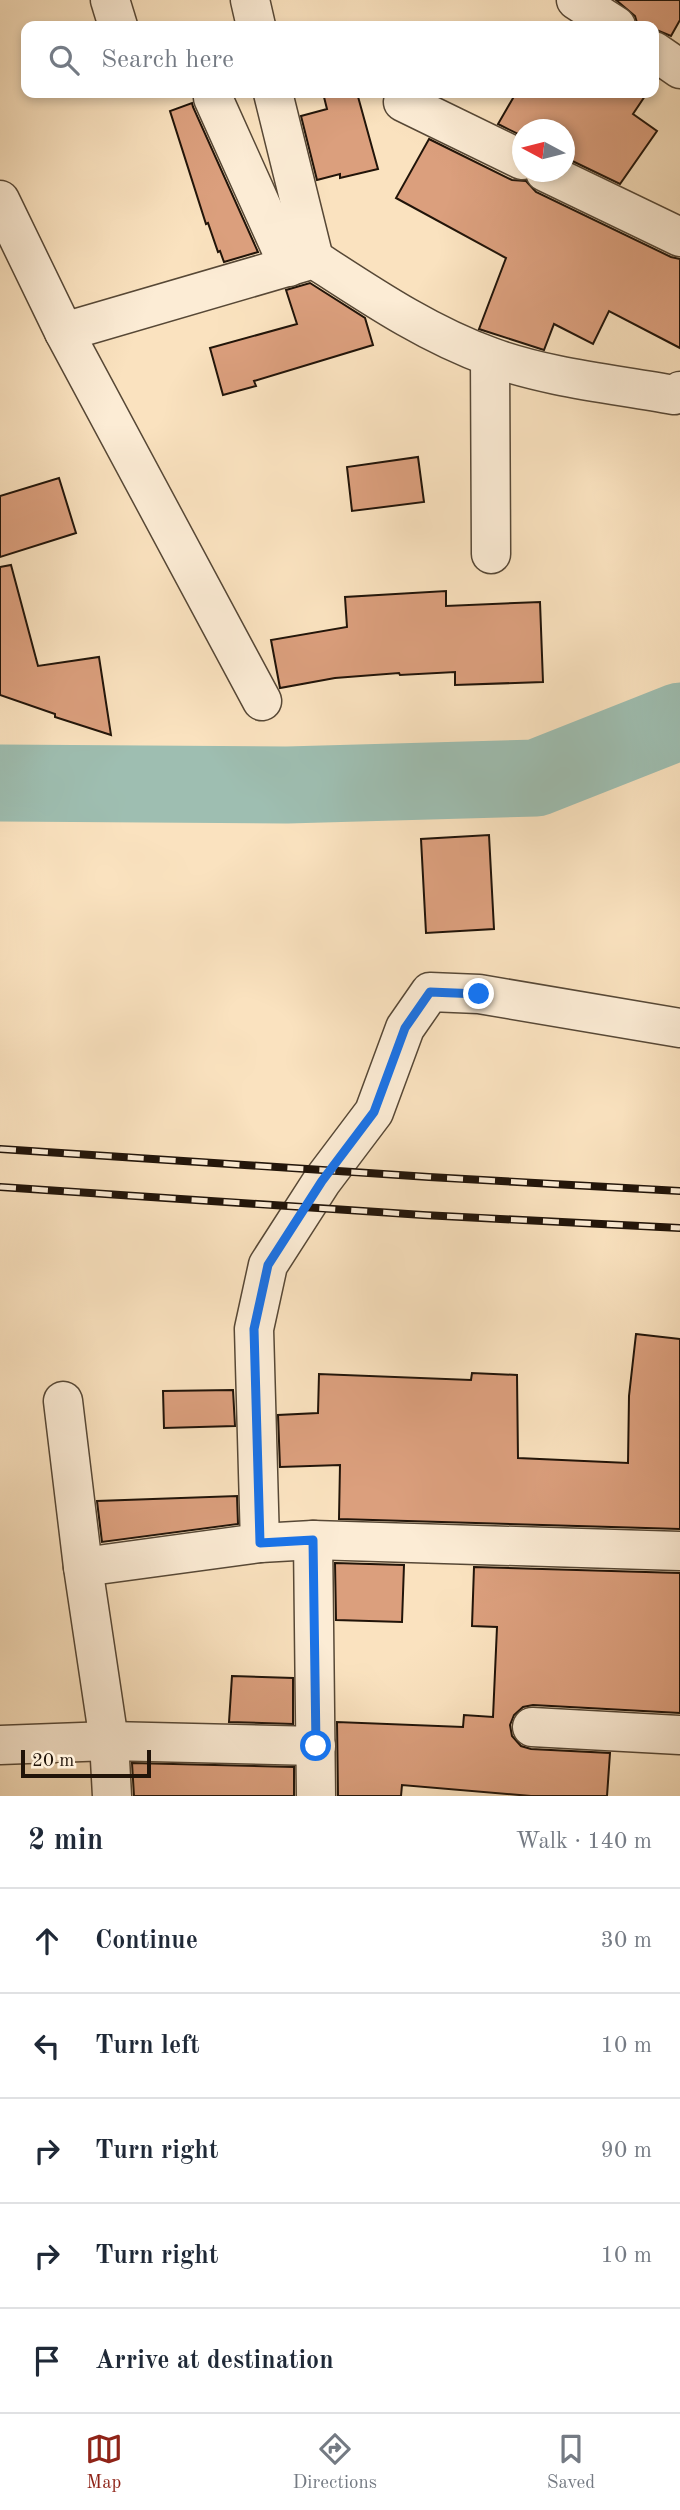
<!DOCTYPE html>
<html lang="en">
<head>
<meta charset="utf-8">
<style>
	:root { --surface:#fff; --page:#f6f6f7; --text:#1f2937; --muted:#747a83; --line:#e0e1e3; --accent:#8f2418 }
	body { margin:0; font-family:"Old Standard TT",serif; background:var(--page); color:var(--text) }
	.compass { position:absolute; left:512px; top:119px; width:63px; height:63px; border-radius:50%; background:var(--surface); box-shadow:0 4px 10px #0003; rotate:277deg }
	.scale { position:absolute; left:21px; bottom:18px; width:130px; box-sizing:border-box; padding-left:7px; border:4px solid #211409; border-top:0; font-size:19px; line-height:24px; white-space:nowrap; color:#211409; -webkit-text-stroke:5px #fcecd5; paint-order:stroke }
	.stop { position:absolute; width:21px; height:21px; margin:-16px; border:5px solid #1a73e8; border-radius:50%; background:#fff }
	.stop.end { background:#1a73e8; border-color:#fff; box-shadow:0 2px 7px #0008 }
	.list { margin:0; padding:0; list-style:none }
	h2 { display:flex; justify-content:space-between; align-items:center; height:91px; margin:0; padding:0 28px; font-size:30px }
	h2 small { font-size:23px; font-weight:400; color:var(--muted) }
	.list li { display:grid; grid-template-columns:46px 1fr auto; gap:21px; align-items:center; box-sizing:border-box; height:105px; padding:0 28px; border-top:2px solid var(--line) }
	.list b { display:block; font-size:26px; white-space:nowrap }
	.list em { font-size:23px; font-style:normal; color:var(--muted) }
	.icon { flex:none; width:38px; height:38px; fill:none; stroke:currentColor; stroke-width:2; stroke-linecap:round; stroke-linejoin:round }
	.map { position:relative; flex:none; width:680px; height:1796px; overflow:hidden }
	.search { position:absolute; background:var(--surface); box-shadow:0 4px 10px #0003; left:21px; right:21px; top:21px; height:77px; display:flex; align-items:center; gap:18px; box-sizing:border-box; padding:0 24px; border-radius:14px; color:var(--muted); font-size:26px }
	.sheet { height:616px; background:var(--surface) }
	nav { display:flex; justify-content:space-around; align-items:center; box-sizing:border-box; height:98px; border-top:2px solid var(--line); background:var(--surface); font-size:19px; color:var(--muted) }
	nav a { display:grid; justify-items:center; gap:4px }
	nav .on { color:var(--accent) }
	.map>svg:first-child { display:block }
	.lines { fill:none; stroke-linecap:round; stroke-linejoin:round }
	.river { stroke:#9ebeb1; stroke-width:77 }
	.building { fill:#db9f7d; stroke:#211409; stroke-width:2 }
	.street-casing { stroke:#574836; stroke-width:41 }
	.street { stroke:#fcecd5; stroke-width:38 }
	.rail-casing { stroke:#211409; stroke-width:8 }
	.rail { stroke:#fcecd5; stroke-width:5; stroke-dasharray:16; stroke-linecap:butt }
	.route { stroke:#1a73e8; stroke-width:9 }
</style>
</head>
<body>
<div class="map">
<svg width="680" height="1796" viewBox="0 0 680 1796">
	<rect width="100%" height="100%" fill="#fae2bf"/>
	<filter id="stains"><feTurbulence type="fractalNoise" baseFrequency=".00286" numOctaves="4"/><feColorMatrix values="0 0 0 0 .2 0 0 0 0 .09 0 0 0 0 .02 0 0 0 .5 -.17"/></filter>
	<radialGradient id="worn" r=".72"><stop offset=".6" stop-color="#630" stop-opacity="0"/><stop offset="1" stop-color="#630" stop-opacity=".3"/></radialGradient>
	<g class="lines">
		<!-- river -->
		<path class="river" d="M0 783 287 785 536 778 680 721"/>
	</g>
	<!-- building -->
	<g class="building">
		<path d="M616 0H680V20L671 36 654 29V26H638L635 16Z"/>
		<path d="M323 93H357L378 169 340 178V174L317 180 301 116 327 109Z"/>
		<path d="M516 93H647L633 114 657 131 620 184 564 157V130H522V136L498 124Z"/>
		<path d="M192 103 193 107 258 252 224 262 220 251 218 252 208 223 206 224 170 111Z"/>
		<path d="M429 139 512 180 526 181 536 192 671 257 680 259V348L609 311 593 344 554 324 544 350 479 329 506 258 396 198Z"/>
		<path d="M310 283 365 318 373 345 254 381 256 386 223 395 210 348 297 324 286 290Z"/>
		<path d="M418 457 424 502 352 511 347 467Z"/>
		<path d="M59 478 76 533 0 557V496Z"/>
		<path d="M11 565 38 666 99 657 111 735 55 717V714L0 695V567Z"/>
		<path d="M446 591V606L540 602 543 682 455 685V672L400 675 399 673 335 678 280 688 271 640 347 627 345 597Z"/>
		<path d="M489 835 494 929 426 933 421 839Z"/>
		<path d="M636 1334 680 1339V1529L339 1519 340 1465 280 1467 278 1415 318 1413 319 1374 471 1380 472 1373 517 1375 518 1458 628 1463 629 1396Z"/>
		<path d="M233 1390 235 1426 164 1428 163 1391Z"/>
		<path d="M237 1496 238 1524 102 1542 97 1501Z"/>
		<path d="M335 1563 404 1565 402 1622 336 1620Z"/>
		<path d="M474 1567 680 1573V1713L533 1705 523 1707 514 1715 510 1725 512 1736 521 1746 531 1749 610 1753 607 1796H531L402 1785 401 1796H338L337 1722 463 1727 464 1715 493 1717 497 1627 472 1626Z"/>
		<path d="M232 1676 293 1678V1724L229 1722Z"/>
		<path d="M132 1763 294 1767V1796H134Z"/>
	</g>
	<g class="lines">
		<defs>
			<g id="street">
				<path d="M110 0 118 26"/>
				<path d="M250 0 256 26"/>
				<path d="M576 0 616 26"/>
				<path d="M654 51 680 69"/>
				<path d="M273 93 314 259"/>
				<path d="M213 98 289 267"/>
				<path d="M403 102 522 160"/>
				<path d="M545 172 680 237"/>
				<path d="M0 200 64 332 262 701"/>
				<path d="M64 332 314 259C371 296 427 334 491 357 549 378 614 384 674 395L680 391"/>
				<path d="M490 357 491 554"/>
				<path d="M63 1401 83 1567 109 1741 112 1796"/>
				<path d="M313 1540 316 1796"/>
				<path d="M260 1543 254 1329 268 1265 322 1181 374 1112 405 1028 430 992 479 994 680 1028"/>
				<path d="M83 1567 260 1543 313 1540 680 1551"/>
				<path d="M532 1727 680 1735"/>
				<path d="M0 1745 109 1741 316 1746"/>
			</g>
		</defs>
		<!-- street casing -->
		<use href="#street" class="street-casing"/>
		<!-- street -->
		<use href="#street" class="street"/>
		<defs>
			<g id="rail">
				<path d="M0 1149 429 1177 680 1191"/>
				<path d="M0 1187 423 1215 680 1228"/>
			</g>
		</defs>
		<!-- rail casing -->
		<use href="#rail" class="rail-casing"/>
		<!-- rail -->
		<use href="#rail" class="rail"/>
	</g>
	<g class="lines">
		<!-- route -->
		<path class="route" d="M316 1746 313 1540 260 1543 254 1329 268 1265 322 1181 374 1112 405 1028 430 992 479 994"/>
	</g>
	<rect width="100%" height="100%" filter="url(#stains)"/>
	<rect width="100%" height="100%" fill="url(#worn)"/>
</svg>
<svg class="compass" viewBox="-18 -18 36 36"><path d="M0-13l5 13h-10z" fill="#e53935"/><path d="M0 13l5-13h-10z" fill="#747a83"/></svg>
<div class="scale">20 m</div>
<div class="stop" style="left:316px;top:1746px"></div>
<div class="stop end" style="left:479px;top:994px"></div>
<div class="search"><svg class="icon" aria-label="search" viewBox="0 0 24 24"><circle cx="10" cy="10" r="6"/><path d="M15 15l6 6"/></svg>Search here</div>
</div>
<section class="sheet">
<h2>2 min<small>Walk · 140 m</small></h2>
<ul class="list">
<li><svg class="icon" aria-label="ahead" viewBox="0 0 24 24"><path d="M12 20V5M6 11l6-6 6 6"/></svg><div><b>Continue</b></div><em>30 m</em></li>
<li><svg class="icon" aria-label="left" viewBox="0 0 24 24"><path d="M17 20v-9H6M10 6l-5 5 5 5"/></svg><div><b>Turn left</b></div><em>10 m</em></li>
<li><svg class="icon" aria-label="right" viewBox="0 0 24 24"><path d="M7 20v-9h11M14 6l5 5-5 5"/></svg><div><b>Turn right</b></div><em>90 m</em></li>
<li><svg class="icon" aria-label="right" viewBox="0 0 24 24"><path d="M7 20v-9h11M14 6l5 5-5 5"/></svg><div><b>Turn right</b></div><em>10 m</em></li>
<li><svg class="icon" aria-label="arrive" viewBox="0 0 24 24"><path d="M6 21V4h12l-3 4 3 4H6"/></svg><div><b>Arrive at destination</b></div></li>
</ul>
</section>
<nav>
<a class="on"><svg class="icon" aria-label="map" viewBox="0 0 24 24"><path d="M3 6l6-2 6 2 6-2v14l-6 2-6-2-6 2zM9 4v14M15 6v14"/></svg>Map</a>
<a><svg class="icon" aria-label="directions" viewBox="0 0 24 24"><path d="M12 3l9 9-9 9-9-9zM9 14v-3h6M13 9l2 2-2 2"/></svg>Directions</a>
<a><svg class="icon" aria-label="saved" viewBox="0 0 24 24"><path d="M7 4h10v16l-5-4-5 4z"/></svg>Saved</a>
</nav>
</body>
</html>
